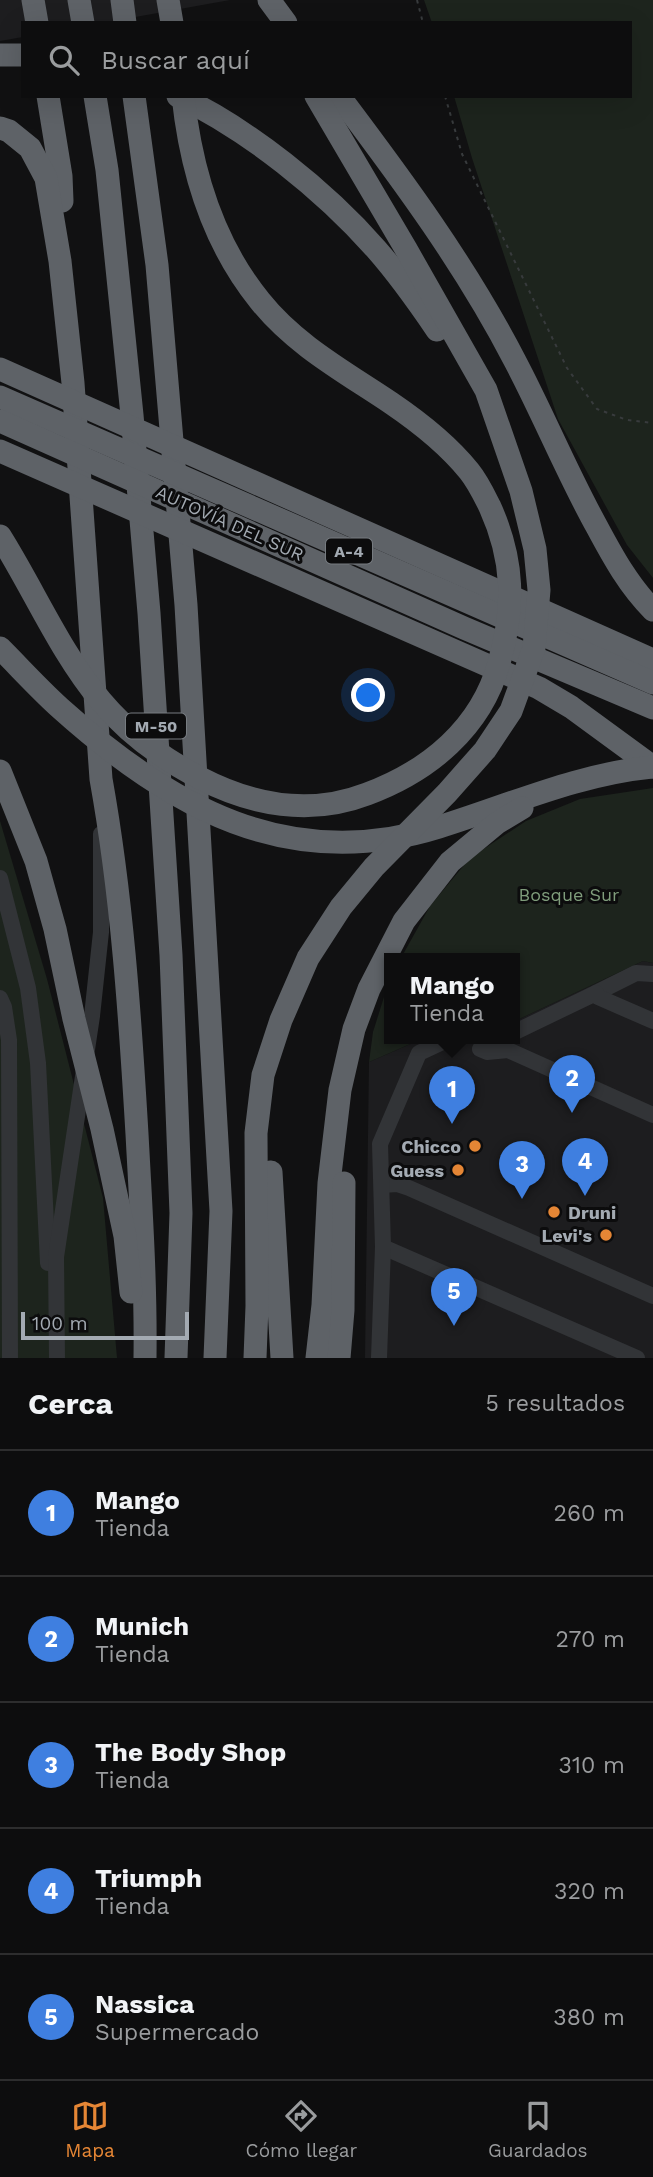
<!DOCTYPE html>
<html lang="es">
<head>
<meta charset="utf-8">
<style>
	:root { --surface:#0d0d0e; --page:#161617; --text:#f1f3f6; --muted:#9a9c9e; --line:#2d2d2e; --accent:#e58635 }
	body { margin:0; font-family:"Work Sans",sans-serif; background:var(--page); color:var(--text) }
	.scale { position:absolute; left:21px; bottom:18px; width:168px; box-sizing:border-box; padding-left:7px; border:4px solid #a3aab2; border-top:0; font-size:19px; line-height:24px; white-space:nowrap; color:#a3aab2; -webkit-text-stroke:5px #0c0c0d; paint-order:stroke }
	.you { position:absolute; left:369px; top:696px; width:24px; height:24px; margin:-18px; border:5px solid #fff; border-radius:50%; background:#1a73e8; box-shadow:0 0 0 10px #1a73e833 }
	.badge { display:grid; place-items:center; width:46px; height:46px; border-radius:50%; background:var(--accent); color:#fff; font-size:23px; font-weight:700 }
	.pin { position:absolute; translate:-50% -58px; filter:drop-shadow(0 2px 4px #0008) }
	.pin::after { content:''; position:absolute; top:37px; width:24px; height:21px; background:inherit; clip-path:polygon(0 0,100% 0,50% 100%) }
	.popup { position:absolute; left:384px; top:953px; width:136px; height:91px; box-sizing:border-box; display:grid; place-content:center; border-radius:0px; background:var(--surface); filter:drop-shadow(0 2px 5px #0005); font-size:23px; white-space:nowrap; color:var(--muted) }
	.popup b { font-size:26px; color:var(--text) }
	.popup::after { content:''; position:absolute; left:50%; top:100%; margin-left:-14px; border:14px solid transparent; border-top-color:var(--surface) }
	.list { margin:0; padding:0; list-style:none }
	h2 { display:flex; justify-content:space-between; align-items:center; height:91px; margin:0; padding:0 28px; font-size:30px }
	h2 small { font-size:23px; font-weight:400; color:var(--muted) }
	.list li { display:grid; grid-template-columns:46px 1fr auto; gap:21px; align-items:center; box-sizing:border-box; height:126px; padding:0 28px; border-top:2px solid var(--line) }
	.list b { display:block; font-size:26px; white-space:nowrap }
	.list p { margin:0; font-size:23px; white-space:nowrap; color:var(--muted) }
	.list em { font-size:23px; font-style:normal; color:var(--muted) }
	.icon { flex:none; width:38px; height:38px; fill:none; stroke:currentColor; stroke-width:2; stroke-linecap:round; stroke-linejoin:round }
	.map { position:relative; flex:none; width:653px; height:1358px; overflow:hidden }
	.search { position:absolute; background:var(--surface); box-shadow:0 7px 28px #0002; left:21px; right:21px; top:21px; height:77px; display:flex; align-items:center; gap:18px; box-sizing:border-box; padding:0 24px; border-radius:0px; color:var(--muted); font-size:26px }
	.sheet { height:721px; background:var(--surface) }
	nav { display:flex; justify-content:space-around; align-items:center; box-sizing:border-box; height:98px; border-top:2px solid var(--line); background:var(--surface); font-size:19px; color:var(--muted) }
	nav a { display:grid; justify-items:center; gap:4px }
	nav .on { color:var(--accent) }
	.map>svg:first-child { display:block }
	.built { fill:#1d1d1f }
	.green { fill:#1d241d }
	.lines { fill:none; stroke-linecap:round; stroke-linejoin:round }
	.path { stroke:#383b3d; stroke-width:2; stroke-dasharray:3.5 5; stroke-linecap:butt }
	.minor { stroke:#323437; stroke-width:16 }
	.highway { stroke:#5e6267; stroke-width:23 }
	.poi-dot { fill:#e58635; stroke:#0c0c0d; stroke-width:2.5 }
	.labels { text-anchor:middle; dominant-baseline:central; stroke-width:6; stroke-linejoin:round; paint-order:stroke }
	.shield { fill:#0c0c0d; stroke:#767b80; stroke-width:2 }
	.shield-label { font-size:16px; font-weight:bold; fill:#a3aab2 }
	.street-label { font-size:18px; fill:#a3aab2; stroke:#0c0c0d }
	.park-label { font-size:18px; fill:#7f9c7b; stroke:#0c0c0d }
	.poi-label { font-size:18px; font-weight:bold; fill:#a3aab2; stroke:#0c0c0d; text-anchor:end }
</style>
</head>
<body>
<div class="map">
<svg width="653" height="1358" viewBox="0 0 653 1358">
	<rect width="100%" height="100%" fill="#111112"/>
	<!-- built -->
	<g class="built">
		<path d="M0 0H230L102 23H23V37L0 41Z"/>
		<path d="M643 961 653 963V1358H365L369 1062 424 1038H515V1021Z"/>
	</g>
	<!-- green -->
	<g class="green">
		<path d="M424 0H653V578L627 545 558 419 472 158 454 96H630V23H432Z"/>
		<path d="M653 788V963L643 961 515 1021V958H401L430 906 470 858 526 821 580 799Z"/>
		<path d="M0 821 47 979 103 1198 117 1358H0Z"/>
		<path d="M389 981V1038H424L369 1062 373 1032Z"/>
	</g>
	<g class="lines">
		<!-- path -->
		<g class="path">
			<path d="M417 0 423 23"/>
			<path d="M445 96 462 154 567 368 597 409 627 420 653 423"/>
		</g>
		<!-- minor -->
		<g class="minor">
			<path d="M0 878 28 988 38 1063 48 1263"/>
			<path d="M596 993 636 973 653 974"/>
			<path d="M0 998 4 1007 9 1040 10 1358"/>
			<path d="M515 1032 596 993 598 997 653 1021"/>
			<path d="M503 1038 480 1049 487 1052 508 1050 653 1115"/>
			<path d="M382 1185 397 1184 409 1188 653 1296"/>
			<path d="M383 1247 637 1358"/>
			<path d="M57 1358 56 1257 92 1016 101 932V834"/>
			<path d="M379 1358 383 1247 380 1144 419 1053 451 1038"/>
		</g>
		<!-- highway -->
		<g class="highway">
			<path d="M33 0 37 23"/>
			<path d="M79 0 83 23"/>
			<path d="M122 0 125 23"/>
			<path d="M168 0 172 23"/>
			<path d="M269 0 286 23"/>
			<path d="M0 55H23"/>
			<path d="M48 96 61 176 62 201"/>
			<path d="M95 96 107 170 132 415 149 613 171 955 181 1213 176 1358"/>
			<path d="M134 96 157 265 186 605 221 1211 215 1358"/>
			<path d="M178 96C248 129 325 191 376 249 398 274 418 302 437 330"/>
			<path d="M339 96C403 181 466 266 515 361 544 416 567 473 597 527 613 557 629 586 653 610"/>
			<path d="M0 128 9 131 30 148 46 178 60 261 73 383 101 779C122 896 130 1016 137 1134 141 1209 146 1283 145 1358"/>
			<path d="M0 369 653 660"/>
			<path d="M0 397 653 683"/>
			<path d="M0 421 464 628 653 708"/>
			<path d="M0 451 539 688 571 707 653 767"/>
			<path d="M0 536C34 590 60 652 101 701 128 733 163 759 200 778 252 805 310 816 367 794 429 771 481 728 499 663 515 607 514 560 490 507 484 495 478 482 469 471 448 445 419 422 391 403 345 372 295 345 260 301 212 242 191 171 183 96"/>
			<path d="M0 648C20 668 39 689 60 708 170 807 288 874 439 827 510 805 578 774 653 767"/>
			<path d="M0 771 36 861 55 929 74 1019 102 1129 125 1236 131 1292"/>
			<path d="M271 1172 282 1358"/>
			<path d="M255 1358 257 1306 256 1133 263 1075 281 1020 308 958 341 907 374 867 447 793 485 750 511 711 534 648 539 590 535 549 521 491 486 390 406 249 316 96"/>
			<path d="M317 1358 323 1305 329 1183 340 1090 354 1029 369 989 404 921 450 862 497 823 522 808"/>
			<path d="M339 1358 343 1310 344 1183"/>
		</g>
	</g>
	<!-- markers -->
	<g class="poi-dot">
		<circle cx="475" cy="1146" r="7"/>
		<circle cx="458" cy="1170" r="7"/>
		<circle cx="554" cy="1212" r="7"/>
		<circle cx="606" cy="1235" r="7"/>
	</g>
	<g class="labels">
		<!-- shield labels -->
		<g class="shield">
			<rect x="326" y="538.5" width="46" height="25" rx="5"/>
			<rect x="126" y="713.5" width="60" height="25" rx="5"/>
		</g>
		<g class="shield-label">
			<text x="349" y="551">A-4</text>
			<text x="156" y="726">M-50</text>
		</g>
		<!-- street labels -->
		<g class="street-label">
			<text transform="translate(230 523) rotate(24)">AUTOVÍA DEL SUR</text>
		</g>
		<!-- park labels -->
		<g class="park-label">
			<text x="569" y="894">Bosque Sur</text>
		</g>
		<!-- poi labels -->
		<g class="poi-label">
			<text x="461" y="1146">Chicco</text>
			<text x="444" y="1170">Guess</text>
			<text x="568" y="1212" text-anchor="start">Druni</text>
			<text x="592" y="1235">Levi's</text>
		</g>
	</g>
</svg>
<div class="scale">100 m</div>
<div class="you"></div>
<div class="pin badge" style="left:452px;top:1124px;background:#3f7fe0">1</div>
<div class="popup"><b>Mango</b>Tienda</div>
<div class="pin badge" style="left:572px;top:1113px;background:#3f7fe0">2</div>
<div class="pin badge" style="left:522px;top:1199px;background:#3f7fe0">3</div>
<div class="pin badge" style="left:585px;top:1196px;background:#3f7fe0">4</div>
<div class="pin badge" style="left:454px;top:1326px;background:#3f7fe0">5</div>
<div class="search"><svg class="icon" aria-label="search" viewBox="0 0 24 24"><circle cx="10" cy="10" r="6"/><path d="M15 15l6 6"/></svg>Buscar aquí</div>
</div>
<section class="sheet">
<h2>Cerca<small>5 resultados</small></h2>
<ul class="list">
<li><span class="badge" style="background:#3f7fe0">1</span><div><b>Mango</b><p>Tienda</p></div><em>260 m</em></li>
<li><span class="badge" style="background:#3f7fe0">2</span><div><b>Munich</b><p>Tienda</p></div><em>270 m</em></li>
<li><span class="badge" style="background:#3f7fe0">3</span><div><b>The Body Shop</b><p>Tienda</p></div><em>310 m</em></li>
<li><span class="badge" style="background:#3f7fe0">4</span><div><b>Triumph</b><p>Tienda</p></div><em>320 m</em></li>
<li><span class="badge" style="background:#3f7fe0">5</span><div><b>Nassica</b><p>Supermercado</p></div><em>380 m</em></li>
</ul>
</section>
<nav>
<a class="on"><svg class="icon" aria-label="map" viewBox="0 0 24 24"><path d="M3 6l6-2 6 2 6-2v14l-6 2-6-2-6 2zM9 4v14M15 6v14"/></svg>Mapa</a>
<a><svg class="icon" aria-label="directions" viewBox="0 0 24 24"><path d="M12 3l9 9-9 9-9-9zM9 14v-3h6M13 9l2 2-2 2"/></svg>Cómo llegar</a>
<a><svg class="icon" aria-label="saved" viewBox="0 0 24 24"><path d="M7 4h10v16l-5-4-5 4z"/></svg>Guardados</a>
</nav>
</body>
</html>
